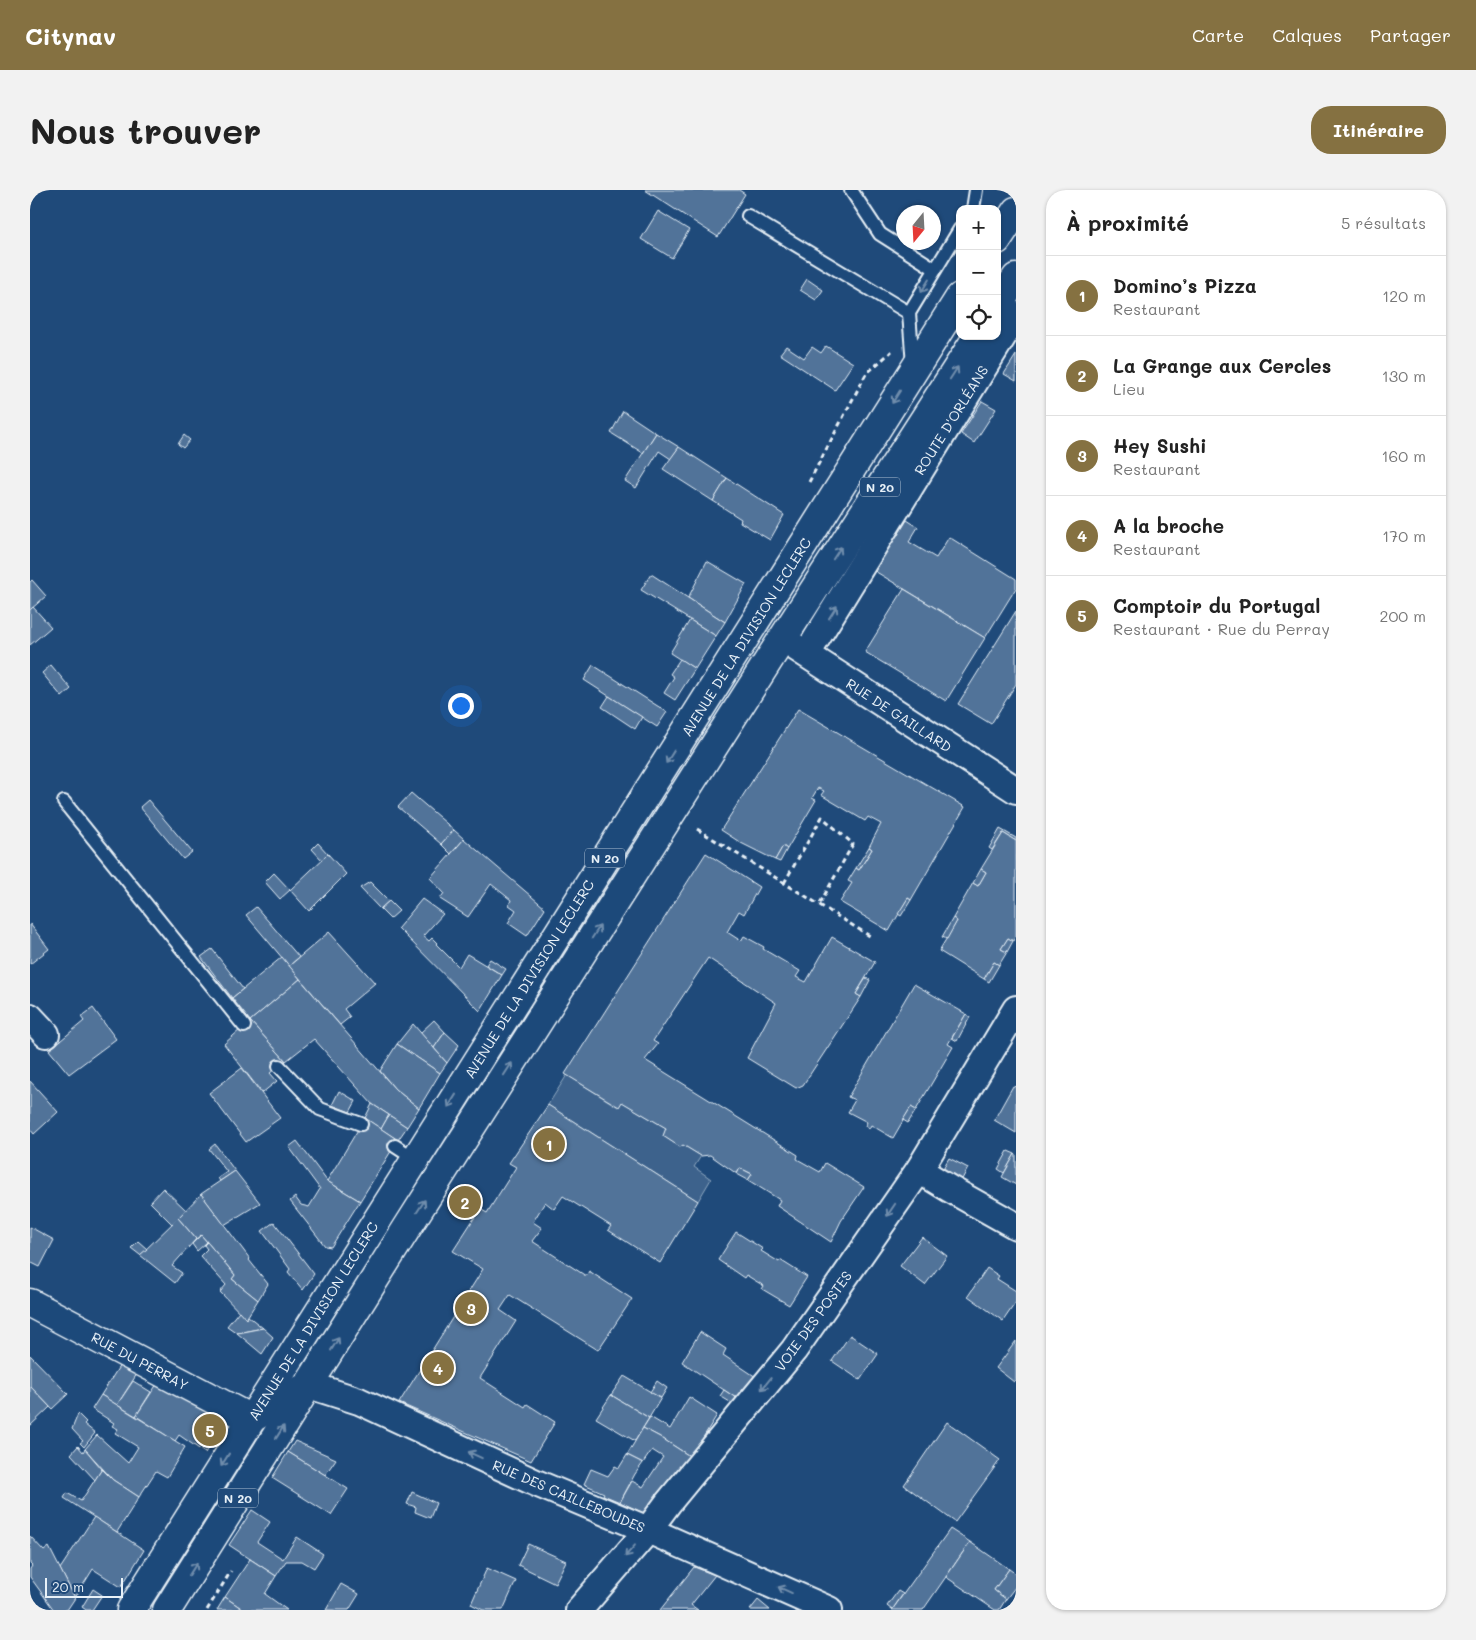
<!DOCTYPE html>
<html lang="fr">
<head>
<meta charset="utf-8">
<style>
	:root { --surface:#fff; --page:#f2f2f2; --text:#222; --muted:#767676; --line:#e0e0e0; --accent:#857141 }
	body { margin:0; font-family:Mali,sans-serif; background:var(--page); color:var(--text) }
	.controls { position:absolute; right:15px; top:15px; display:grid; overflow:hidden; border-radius:10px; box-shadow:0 1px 4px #0004 }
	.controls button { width:45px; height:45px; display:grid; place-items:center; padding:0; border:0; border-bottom:1px solid var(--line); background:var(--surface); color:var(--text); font:25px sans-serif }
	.compass { position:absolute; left:866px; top:15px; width:45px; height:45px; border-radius:50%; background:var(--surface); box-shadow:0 1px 4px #0004; rotate:198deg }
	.scale { position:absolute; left:15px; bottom:12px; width:78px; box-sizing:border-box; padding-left:5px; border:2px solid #e8f1f8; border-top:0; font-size:14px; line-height:18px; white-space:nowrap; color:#e8f1f8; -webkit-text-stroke:4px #1f4a7a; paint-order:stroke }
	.you { position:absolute; left:430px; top:515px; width:18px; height:18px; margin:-12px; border:4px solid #fff; border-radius:50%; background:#1a73e8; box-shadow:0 0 0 8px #1a73e833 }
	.badge { display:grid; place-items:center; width:32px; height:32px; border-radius:50%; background:var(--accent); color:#fff; font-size:16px; font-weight:700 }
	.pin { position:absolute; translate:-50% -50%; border:2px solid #fff; box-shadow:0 1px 5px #0006 }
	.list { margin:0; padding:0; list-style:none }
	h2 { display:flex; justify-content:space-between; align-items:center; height:65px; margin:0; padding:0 20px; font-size:21px }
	h2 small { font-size:16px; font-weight:400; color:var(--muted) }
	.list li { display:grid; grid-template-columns:32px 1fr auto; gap:15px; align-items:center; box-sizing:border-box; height:80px; padding:0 20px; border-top:1px solid var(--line) }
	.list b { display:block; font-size:19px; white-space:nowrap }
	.list p { margin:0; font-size:16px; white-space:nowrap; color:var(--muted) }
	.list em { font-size:16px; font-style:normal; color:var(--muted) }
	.icon { flex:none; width:28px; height:28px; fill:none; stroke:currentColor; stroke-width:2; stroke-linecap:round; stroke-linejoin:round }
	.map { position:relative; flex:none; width:986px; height:1420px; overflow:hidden; border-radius:20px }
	header { display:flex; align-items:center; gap:30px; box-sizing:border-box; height:70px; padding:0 25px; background:var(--accent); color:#fff }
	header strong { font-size:24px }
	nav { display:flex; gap:28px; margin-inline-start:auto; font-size:18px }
	.intro { display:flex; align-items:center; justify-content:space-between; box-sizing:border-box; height:120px; padding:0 30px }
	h1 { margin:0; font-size:35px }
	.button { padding:12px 22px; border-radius:20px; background:var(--accent); color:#fff; font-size:18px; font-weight:700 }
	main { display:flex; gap:30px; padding:0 30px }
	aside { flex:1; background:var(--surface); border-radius:20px; box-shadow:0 1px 4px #0004 }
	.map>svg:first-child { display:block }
	.green { fill:#3c628c; stroke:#92aac2 }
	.building { fill:#517399; stroke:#e8f1f8 }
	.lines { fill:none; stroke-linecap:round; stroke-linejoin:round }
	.service-casing { stroke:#e8f1f8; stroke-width:16 }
	.minor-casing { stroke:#e8f1f8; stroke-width:30 }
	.tertiary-casing { stroke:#e8f1f8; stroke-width:31 }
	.primary-casing { stroke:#e8f1f8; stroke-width:31 }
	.path { stroke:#e8f1f8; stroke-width:3; stroke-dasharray:5 4; stroke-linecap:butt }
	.service { stroke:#1f4a7a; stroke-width:12 }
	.minor { stroke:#1f4a7a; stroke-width:26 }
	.tertiary { stroke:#1f4a7a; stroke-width:28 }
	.primary { stroke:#1f4a7a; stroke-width:28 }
	.oneway { stroke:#6f8dac }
	.labels { text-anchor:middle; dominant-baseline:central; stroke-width:5; stroke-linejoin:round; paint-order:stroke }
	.shield { fill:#1f4a7a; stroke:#acbfd2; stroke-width:1 }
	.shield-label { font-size:12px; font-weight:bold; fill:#e8f1f8 }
	.street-label { font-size:14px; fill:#e8f1f8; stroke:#1f4a7a }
</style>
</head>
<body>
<header>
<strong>Citynav</strong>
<nav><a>Carte</a><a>Calques</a><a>Partager</a></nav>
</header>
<div class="intro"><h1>Nous trouver</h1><a class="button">Itinéraire</a></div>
<main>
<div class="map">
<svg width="986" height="1420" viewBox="0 0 986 1420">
	<rect width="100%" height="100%" fill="#1f4a7a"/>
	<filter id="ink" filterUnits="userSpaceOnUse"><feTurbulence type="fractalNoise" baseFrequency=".02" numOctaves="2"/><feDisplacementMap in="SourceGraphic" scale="10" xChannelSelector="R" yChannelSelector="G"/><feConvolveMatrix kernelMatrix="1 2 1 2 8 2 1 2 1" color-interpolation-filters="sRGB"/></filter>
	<g filter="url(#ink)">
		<!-- green -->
		<path class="green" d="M537 885 588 917 592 912 636 938 633 946 650 957 653 955 671 966 664 977 681 989 668 1011 518 915Z"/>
		<!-- building -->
		<g class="building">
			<path d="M615 0H709L715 4 688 47Z"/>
			<path d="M628 21 659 40 642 68 611 49Z"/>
			<path d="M777 89 793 100 786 110 770 100Z"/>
			<path d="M756 156 774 168 782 157 791 163 796 156 823 173 805 200 750 164Z"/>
			<path d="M986 165V191L974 184Z"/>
			<path d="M952 211 966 219 944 253 931 244Z"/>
			<path d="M593 221 626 243 613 263 581 243Z"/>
			<path d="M626 243 649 257 641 269 629 261 606 298 595 291Z"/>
			<path d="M154 245 160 250 153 258 148 254Z"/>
			<path d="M649 257 697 288 683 311 633 279Z"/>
			<path d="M697 288 754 325 740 350 710 332 711 329 683 311Z"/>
			<path d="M877 330 888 337 879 352 906 368 919 347 986 389V398L955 448 843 380 866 344 868 345Z"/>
			<path d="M677 371 716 394 695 432 658 408Z"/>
			<path d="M621 384 695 432 686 446 611 400Z"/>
			<path d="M2 390 16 406 0 420V392Z"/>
			<path d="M874 399 955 448 916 511 835 462Z"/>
			<path d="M3 417 21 437 0 455V420Z"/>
			<path d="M986 421V494L961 534 928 514Z"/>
			<path d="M660 430 686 446 665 479 640 463Z"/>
			<path d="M650 469 665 479 645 510 634 503 644 487 640 484Z"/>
			<path d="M21 475 41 499 32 507 12 483Z"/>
			<path d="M563 475 637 522 627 537 554 490Z"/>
			<path d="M579 506 612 527 605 539 572 517Z"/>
			<path d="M768 519 935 617 881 710 878 708 859 741 810 712 822 693 818 691 826 678 829 680 842 659 839 657 851 634 838 627 835 631 791 605 794 601 788 598 782 608 786 610 757 659 753 656 745 670 711 653 691 640Z"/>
			<path d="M381 603 424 640 411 654 368 617Z"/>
			<path d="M118 610 162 662 153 669 110 617Z"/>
			<path d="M970 639 986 648V651L973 643 962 660 959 658Z"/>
			<path d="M424 640 434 649 421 664 411 654Z"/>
			<path d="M973 643 986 651V745L983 751 978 748 971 759 977 762 969 775 964 772 954 789 909 761 927 731 923 728 943 693 948 696 956 682 951 679Z"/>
			<path d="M434 649 515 718 497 746 478 733 486 720 479 715 481 710 461 694 438 727 410 709 414 703 400 688Z"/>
			<path d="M288 653 298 664 292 670 282 659Z"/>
			<path d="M753 656 757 659 750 672 745 670Z"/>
			<path d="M839 657 842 659 829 680 826 678Z"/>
			<path d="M676 663 729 697 714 724 709 721 697 742 711 751 714 746 734 757 733 759 770 781 766 787 776 792 802 747 845 772 826 804 831 807 773 895 766 898 717 868 746 813 678 768 623 851 628 854 615 870 768 965 767 969 790 982 795 973 834 997 811 1031 801 1052 747 1016 750 1010 718 990 722 984 710 978 707 984 680 965 671 966 653 955 650 957 633 946 636 938 592 912 589 917 535 884Z"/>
			<path d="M298 664 316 684 279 721 260 700Z"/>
			<path d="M951 679 956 682 948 696 943 693Z"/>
			<path d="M244 683 260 700 250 709 235 692Z"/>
			<path d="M340 692 359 711 350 719 330 698Z"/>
			<path d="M878 708 881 710 871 726 868 724Z"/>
			<path d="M392 709 413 724 393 746 399 751 402 748 407 753 406 754 429 777 437 764 472 785 450 821 368 738Z"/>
			<path d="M359 711 369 721 360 729 350 719Z"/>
			<path d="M226 717 269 767 259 776 216 725Z"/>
			<path d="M923 728 927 731 917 749 912 747Z"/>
			<path d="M0 734 19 759 0 774Z"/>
			<path d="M299 742 345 793 314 819 320 827 310 835 259 776Z"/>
			<path d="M978 748 983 751 977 762 971 759Z"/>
			<path d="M182 759 213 799 202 808 171 767Z"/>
			<path d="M252 767 270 789 220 831 202 808Z"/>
			<path d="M460 769 476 779 472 785 456 775Z"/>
			<path d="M964 772 969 775 959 792 954 789Z"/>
			<path d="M836 788 840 790 831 807 826 804Z"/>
			<path d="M270 789 365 899 389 918 377 937 342 914 284 849 256 871 220 831Z"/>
			<path d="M884 794 936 824 918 854 923 857 886 920 881 917 863 948 841 935 839 939 835 936 837 932 818 922 825 910 818 907Z"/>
			<path d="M63 818 86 849 39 884 19 860 54 831 51 827Z"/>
			<path d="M936 824 940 827 927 851 922 848Z"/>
			<path d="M404 830 415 842 404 858 390 843Z"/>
			<path d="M220 831 256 871 240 883 247 891 232 903 194 854Z"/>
			<path d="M383 834 417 873 410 883 367 854Z"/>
			<path d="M415 842 429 855 417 873 404 858Z"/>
			<path d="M367 854 410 883 389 918 365 899 350 881Z"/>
			<path d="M212 878 250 928 216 952 179 903Z"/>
			<path d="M0 891 28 922 4 944 0 939Z"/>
			<path d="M983 896 986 897V943L964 930Z"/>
			<path d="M309 901 326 911 320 922 302 915Z"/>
			<path d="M342 914 359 925 351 939 335 928Z"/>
			<path d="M518 915 668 1011 630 1073 578 1040 581 1036 533 1006 524 1019 515 1012 503 1032 512 1038 502 1051 556 1086 559 1081 602 1109 568 1160 480 1105 470 1120 486 1131 450 1188 495 1217 497 1214 525 1232 501 1271 369 1213 453 1079 423 1061 450 1019 457 1023 486 977 479 973Z"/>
			<path d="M881 917 886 920 878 933 873 930Z"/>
			<path d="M359 925 377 937 368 950 351 939Z"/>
			<path d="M335 928 368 950 330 1011 297 991Z"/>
			<path d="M267 951 297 991 330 1011 301 1057 295 1056 260 1011 265 1007 271 1015 279 1017 290 999 259 957Z"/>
			<path d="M185 954 205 981 190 991 188 988 197 982 179 959Z"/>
			<path d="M978 961 985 964 974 983 968 979Z"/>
			<path d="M985 964 986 965V995L972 987Z"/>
			<path d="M919 968 938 978 930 993 911 982Z"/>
			<path d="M710 978 722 984 718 990 707 984Z"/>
			<path d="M205 981 230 1013 194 1035 171 1004Z"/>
			<path d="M133 998 156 1020 142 1034 120 1012Z"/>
			<path d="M435 1003 442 1007 434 1021 427 1017Z"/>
			<path d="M171 1004 220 1069 219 1070 238 1094 228 1110 202 1089 205 1085 171 1045 166 1049 148 1028Z"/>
			<path d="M148 1028 166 1049 142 1076 152 1083 145 1093 110 1065Z"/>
			<path d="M244 1032 284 1084 273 1100 258 1082 260 1079 232 1041Z"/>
			<path d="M0 1037 24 1050 10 1077 0 1072Z"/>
			<path d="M706 1042 733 1059 731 1061 749 1072 750 1070 777 1087 759 1115 732 1099 734 1096 716 1085 714 1088 688 1070Z"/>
			<path d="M171 1045 177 1052 167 1061 162 1054Z"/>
			<path d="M892 1047 917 1066 895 1095 870 1076Z"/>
			<path d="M108 1051 117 1059 110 1065 101 1058Z"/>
			<path d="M177 1052 205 1085 202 1089 228 1110 216 1129 190 1102 196 1095 170 1066 177 1059 174 1055Z"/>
			<path d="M957 1078 969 1086 967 1089 986 1101V1112L973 1131 938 1106Z"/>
			<path d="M209 1121 216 1129 218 1126 233 1138 207 1143 197 1136Z"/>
			<path d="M233 1138 243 1147 232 1164 207 1143Z"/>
			<path d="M670 1142 696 1159 693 1165 726 1187 709 1210 652 1172Z"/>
			<path d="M820 1145 848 1164 830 1190 802 1171Z"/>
			<path d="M986 1151V1190L984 1192 966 1178Z"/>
			<path d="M0 1165 38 1204 22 1219 0 1196Z"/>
			<path d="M90 1175 107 1184 87 1215 71 1205Z"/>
			<path d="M594 1186 631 1208 619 1228 581 1205Z"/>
			<path d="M103 1191 121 1202 106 1226 87 1215Z"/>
			<path d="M627 1191 637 1198 631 1208 620 1202Z"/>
			<path d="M127 1194 196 1230 175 1263 149 1245 145 1251 106 1226Z"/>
			<path d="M0 1196 20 1217 0 1236Z"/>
			<path d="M694 1200 709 1210 705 1215 690 1206Z"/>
			<path d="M71 1205 155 1257 137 1287 126 1281 109 1307 83 1290 55 1259 67 1245 98 1273 108 1257 85 1243 88 1239 82 1236 84 1233 62 1219Z"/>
			<path d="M581 1205 619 1228 605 1251 566 1228Z"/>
			<path d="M659 1207 687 1225 661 1267 630 1247 613 1238 620 1227 640 1239Z"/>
			<path d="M48 1224 56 1232 54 1234 65 1243 54 1257 50 1253 53 1251 42 1239Z"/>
			<path d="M917 1232 970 1270 925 1332 874 1295Z"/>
			<path d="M613 1238 630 1247 661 1267 618 1325 590 1312 602 1291 613 1297 633 1267 622 1260 613 1273 597 1265Z"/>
			<path d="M265 1251 306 1269 295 1285 258 1262Z"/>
			<path d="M48 1256 53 1262 55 1259 72 1279 65 1290 41 1264Z"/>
			<path d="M258 1262 318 1299 301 1325 242 1288Z"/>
			<path d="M597 1265 613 1273 605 1284 590 1312 573 1305 574 1303 554 1294 561 1279 578 1286 585 1276 589 1278Z"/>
			<path d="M72 1279 83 1290 109 1307 87 1342 34 1308 37 1303 51 1311Z"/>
			<path d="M382 1302 406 1313 400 1328 385 1322 386 1317 377 1314Z"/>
			<path d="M222 1320 240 1332 227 1352 253 1369 267 1347 293 1364 284 1378 272 1371H256L246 1386 199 1355Z"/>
			<path d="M64 1327 114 1360 91 1397 63 1379 45 1408 30 1379Z"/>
			<path d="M920 1339 940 1352 893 1420H862Z"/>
			<path d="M0 1346 14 1361 19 1357 45 1408 37 1420H24L0 1387V1379L2 1376 0 1374Z"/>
			<path d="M940 1352 979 1379 964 1400 976 1409 969 1420H965L916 1387Z"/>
			<path d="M498 1354 536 1371 525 1393 488 1375Z"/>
			<path d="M220 1369 246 1386 235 1404 257 1420H214L195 1407Z"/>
			<path d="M664 1377 685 1385 661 1415 668 1420H630Z"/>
			<path d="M457 1378 486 1391 473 1420H453L441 1414Z"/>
			<path d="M979 1379 986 1384V1396L976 1409 964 1400Z"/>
			<path d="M311 1394 329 1404 319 1420H296Z"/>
			<path d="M63 1399 72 1405 62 1420H56L52 1417Z"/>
			<path d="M868 1401 873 1404 862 1420 857 1416Z"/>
			<path d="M195 1407 214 1420H187Z"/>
			<path d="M728 1410 740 1420H720Z"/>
		</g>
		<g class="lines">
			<defs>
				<g id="service">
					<path d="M821 0 850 44 905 79"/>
					<path d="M943 19 946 0"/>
					<path d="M718 26 879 123"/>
					<path d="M883 175 879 123 930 39"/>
					<path d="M34 612 214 836"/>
					<path d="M249 876 290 919 331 934"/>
					<path d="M365 956 385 969"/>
				</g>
				<g id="minor">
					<path d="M762 455 986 600"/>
					<path d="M777 464 986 125"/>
					<path d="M0 827 16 844"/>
					<path d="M889 980 920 999 986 1036"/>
					<path d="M279 1195 329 1211 506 1293 618 1340 799 1420"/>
					<path d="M549 1420 618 1340 638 1313 764 1160 889 980 986 819"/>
				</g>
				<path id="tertiary" d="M0 1113 221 1229 279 1195"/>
				<g id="primary">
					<path d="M967 50 986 21"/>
					<path d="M967 117 986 88"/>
					<path d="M101 1420 930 107"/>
					<path d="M137 1420C217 1294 295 1167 375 1041 564 742 755 443 948 146"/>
				</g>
			</defs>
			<!-- service casing -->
			<use href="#service" class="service-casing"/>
			<!-- minor casing -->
			<use href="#minor" class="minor-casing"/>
			<!-- tertiary casing -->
			<use href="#tertiary" class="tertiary-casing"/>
			<!-- primary casing -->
			<use href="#primary" class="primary-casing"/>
			<!-- path -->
			<g class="path">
				<path d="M779 292 836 184 862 161"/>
				<path d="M667 639 843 748"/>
				<path d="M754 693 792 627 823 654 789 715"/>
				<path d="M177 1420 201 1381"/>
			</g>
			<!-- service -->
			<use href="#service" class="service"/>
			<!-- minor -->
			<use href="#minor" class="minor"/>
			<!-- tertiary -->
			<use href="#tertiary" class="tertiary"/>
			<!-- primary -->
			<use href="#primary" class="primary"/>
		</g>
		<!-- one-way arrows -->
		<defs><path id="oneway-shaft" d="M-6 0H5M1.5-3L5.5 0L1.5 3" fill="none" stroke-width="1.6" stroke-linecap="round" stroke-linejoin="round" transform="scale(1.25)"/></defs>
		<g class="oneway">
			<use href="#oneway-shaft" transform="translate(895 96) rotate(121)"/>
			<use href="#oneway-shaft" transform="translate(924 183) rotate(-57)"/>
			<use href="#oneway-shaft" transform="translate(866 207) rotate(122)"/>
			<use href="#oneway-shaft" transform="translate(807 363) rotate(-57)"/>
			<use href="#oneway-shaft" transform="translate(803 422) rotate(-58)"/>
			<use href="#oneway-shaft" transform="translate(640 567) rotate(122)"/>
			<use href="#oneway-shaft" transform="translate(566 742) rotate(-57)"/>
			<use href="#oneway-shaft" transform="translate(478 879) rotate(-57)"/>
			<use href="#oneway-shaft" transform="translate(422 911) rotate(122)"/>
			<use href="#oneway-shaft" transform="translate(391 1016) rotate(-57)"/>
			<use href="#oneway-shaft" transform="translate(861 1020) rotate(124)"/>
			<use href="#oneway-shaft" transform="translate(305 1154) rotate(-58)"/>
			<use href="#oneway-shaft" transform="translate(736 1194) rotate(129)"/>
			<use href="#oneway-shaft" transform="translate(250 1242) rotate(-58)"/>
			<use href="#oneway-shaft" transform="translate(445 1265) rotate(-155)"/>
			<use href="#oneway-shaft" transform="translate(195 1270) rotate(122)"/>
			<use href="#oneway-shaft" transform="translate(600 1361) rotate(131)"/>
			<use href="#oneway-shaft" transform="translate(163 1379) rotate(-58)"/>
			<use href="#oneway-shaft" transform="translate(755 1400) rotate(-156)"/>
		</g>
	</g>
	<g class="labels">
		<!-- shield labels -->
		<g class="shield">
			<rect x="830" y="287.5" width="40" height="19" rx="4"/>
			<rect x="555" y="658.5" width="40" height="19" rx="4"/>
			<rect x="188" y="1298.5" width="40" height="19" rx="4"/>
		</g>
		<g class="shield-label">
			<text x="850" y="297">N 20</text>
			<text x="575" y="668">N 20</text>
			<text x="208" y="1308">N 20</text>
		</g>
		<!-- street labels -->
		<g class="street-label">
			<text transform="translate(921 230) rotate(-58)">ROUTE D'ORLÉANS</text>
			<text transform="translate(716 447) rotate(-58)">AVENUE DE LA DIVISION LECLERC</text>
			<text transform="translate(869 525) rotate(33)">RUE DE GAILLARD</text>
			<text transform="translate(499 789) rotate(-58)">AVENUE DE LA DIVISION LECLERC</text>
			<text transform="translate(283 1131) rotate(-58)">AVENUE DE LA DIVISION LECLERC</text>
			<text transform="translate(783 1131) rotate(-54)">VOIE DES POSTES</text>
			<text transform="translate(110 1171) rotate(28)">RUE DU PERRAY</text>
			<text transform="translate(539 1306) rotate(23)">RUE DES CAILLEBOUDES</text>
		</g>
	</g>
</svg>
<div class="controls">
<button>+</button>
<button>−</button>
<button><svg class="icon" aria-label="locate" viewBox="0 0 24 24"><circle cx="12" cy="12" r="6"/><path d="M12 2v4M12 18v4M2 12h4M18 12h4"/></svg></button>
</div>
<svg class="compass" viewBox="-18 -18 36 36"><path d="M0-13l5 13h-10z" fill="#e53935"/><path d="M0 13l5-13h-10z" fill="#767676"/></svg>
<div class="scale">20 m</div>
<div class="you"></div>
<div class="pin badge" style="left:519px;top:954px">1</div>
<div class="pin badge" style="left:435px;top:1012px">2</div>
<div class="pin badge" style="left:441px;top:1118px">3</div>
<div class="pin badge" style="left:408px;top:1178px">4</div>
<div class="pin badge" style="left:180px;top:1240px">5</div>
</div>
<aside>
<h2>À proximité<small>5 résultats</small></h2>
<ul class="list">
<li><span class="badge">1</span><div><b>Domino’s Pizza</b><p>Restaurant</p></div><em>120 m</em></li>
<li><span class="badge">2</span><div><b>La Grange aux Cercles</b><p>Lieu</p></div><em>130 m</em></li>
<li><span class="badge">3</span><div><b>Hey Sushi</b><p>Restaurant</p></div><em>160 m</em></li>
<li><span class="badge">4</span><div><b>A la broche</b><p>Restaurant</p></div><em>170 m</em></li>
<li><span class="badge">5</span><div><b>Comptoir du Portugal</b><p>Restaurant · Rue du Perray</p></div><em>200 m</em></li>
</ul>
</aside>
</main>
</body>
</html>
